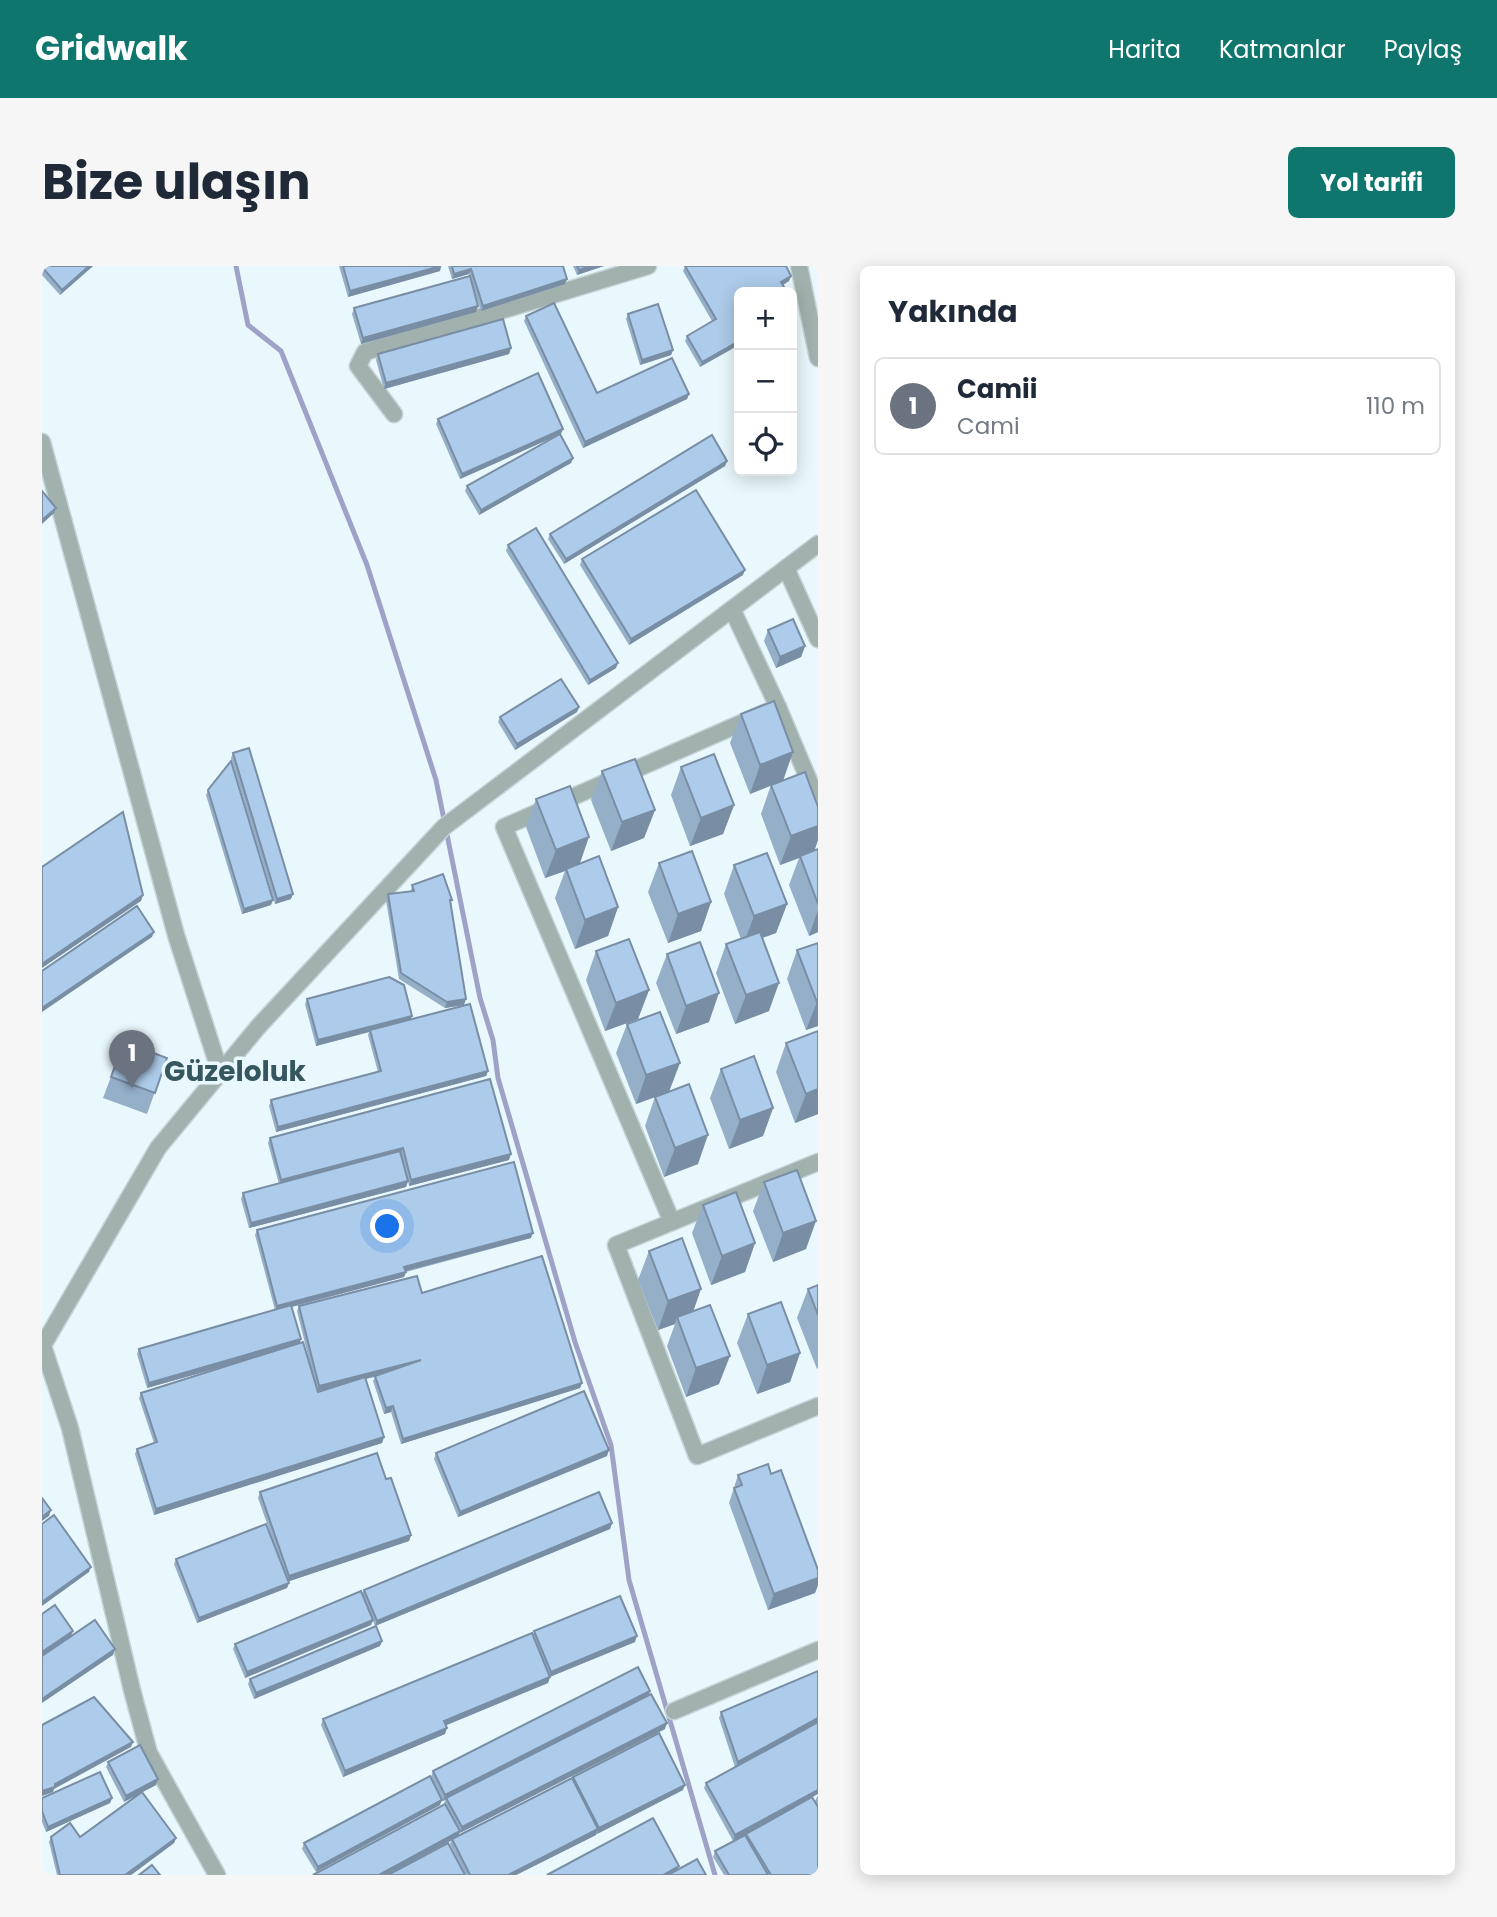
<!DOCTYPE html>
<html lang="tr">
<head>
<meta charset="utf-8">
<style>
	:root { --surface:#fff; --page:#f6f6f7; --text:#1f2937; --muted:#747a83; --line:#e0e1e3; --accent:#0f766e }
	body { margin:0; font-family:Poppins,sans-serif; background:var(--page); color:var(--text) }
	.controls { position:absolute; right:21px; top:21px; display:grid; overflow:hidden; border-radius:10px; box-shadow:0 4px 18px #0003 }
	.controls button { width:63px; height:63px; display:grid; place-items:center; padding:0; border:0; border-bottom:2px solid var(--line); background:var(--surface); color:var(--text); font:35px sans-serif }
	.you { position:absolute; left:346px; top:961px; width:24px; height:24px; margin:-18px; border:5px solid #fff; border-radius:50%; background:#1a73e8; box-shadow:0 0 0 10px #1a73e833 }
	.badge { display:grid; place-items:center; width:46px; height:46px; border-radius:50%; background:var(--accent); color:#fff; font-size:23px; font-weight:700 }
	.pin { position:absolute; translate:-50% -58px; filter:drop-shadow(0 2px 4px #0008) }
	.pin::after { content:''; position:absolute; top:37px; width:24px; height:21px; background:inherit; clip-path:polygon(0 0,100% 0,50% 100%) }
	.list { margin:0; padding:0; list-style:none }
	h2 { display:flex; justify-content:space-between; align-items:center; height:91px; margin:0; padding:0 28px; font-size:30px }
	h2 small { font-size:23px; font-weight:400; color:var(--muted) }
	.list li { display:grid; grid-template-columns:46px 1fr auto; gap:21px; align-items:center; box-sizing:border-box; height:98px; margin:0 14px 14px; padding:0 14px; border:2px solid var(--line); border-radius:10px }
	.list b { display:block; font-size:26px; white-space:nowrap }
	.list p { margin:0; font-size:23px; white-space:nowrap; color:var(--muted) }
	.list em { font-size:23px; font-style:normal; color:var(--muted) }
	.icon { flex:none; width:38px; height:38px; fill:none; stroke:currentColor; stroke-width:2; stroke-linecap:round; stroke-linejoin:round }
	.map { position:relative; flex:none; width:776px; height:1609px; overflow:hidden; border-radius:10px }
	header { display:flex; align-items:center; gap:42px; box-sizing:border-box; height:98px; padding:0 35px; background:var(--accent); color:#fff }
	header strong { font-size:33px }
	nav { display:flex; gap:38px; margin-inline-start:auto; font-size:24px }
	.intro { display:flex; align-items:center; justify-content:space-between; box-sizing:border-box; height:168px; padding:0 42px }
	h1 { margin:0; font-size:49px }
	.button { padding:18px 32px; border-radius:10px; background:var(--accent); color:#fff; font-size:24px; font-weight:700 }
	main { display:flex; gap:42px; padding:0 42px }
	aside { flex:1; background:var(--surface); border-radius:10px; box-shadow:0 4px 18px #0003 }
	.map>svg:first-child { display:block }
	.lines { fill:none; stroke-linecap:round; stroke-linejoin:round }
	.stream { stroke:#9fa2c7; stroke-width:5 }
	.street-casing { stroke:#c5d3d7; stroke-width:19 }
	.street { stroke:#a0b1ae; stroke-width:16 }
	.wall { fill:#95afc9 }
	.shaded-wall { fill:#798ea4 }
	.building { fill:#adcbea; stroke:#798ea4; stroke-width:2 }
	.labels { text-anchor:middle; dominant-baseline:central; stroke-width:7; stroke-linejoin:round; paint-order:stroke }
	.district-label { font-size:28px; font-weight:bold; fill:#365760; stroke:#e9f8fc }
</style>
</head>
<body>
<header>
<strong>Gridwalk</strong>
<nav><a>Harita</a><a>Katmanlar</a><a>Paylaş</a></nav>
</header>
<div class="intro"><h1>Bize ulaşın</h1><a class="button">Yol tarifi</a></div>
<main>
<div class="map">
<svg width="776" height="1609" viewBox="0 0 776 1609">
	<rect width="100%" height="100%" fill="#e9f8fc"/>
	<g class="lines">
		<!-- stream -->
		<path class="stream" d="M194 0 206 59 239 85 325 299 394 514 438 732 451 774 456 812 533 1076 569 1179 587 1314 673 1609"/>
		<defs>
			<g id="street">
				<path d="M757 0 776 92"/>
				<path d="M352 148 316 100 323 86 606 0"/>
				<path d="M0 176 134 669 178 806"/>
				<path d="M744 302 776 373"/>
				<path d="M690 343 736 441"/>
				<path d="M776 896 574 979 655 1190 776 1140"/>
				<path d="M630 956 462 561 736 441 776 536"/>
				<path d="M1 1080 28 1162 90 1424 107 1487 175 1609"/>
				<path d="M0 1081 116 882 216 761 402 561 776 278"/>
				<path d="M632 1445 776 1384"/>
			</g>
		</defs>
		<!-- street casing -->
		<use href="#street" class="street-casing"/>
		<!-- street -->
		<use href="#street" class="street"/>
	</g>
	<!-- wall -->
	<g class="wall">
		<path d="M51 0 18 29 0 9V1Z"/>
		<path d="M297 0H399L398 5 306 31Z"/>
		<path d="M406 0H521L523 18 439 45 430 18 434 46 319 78 310 48 312 42 427 11V8L410 13Z"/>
		<path d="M531 0H562L535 9Z"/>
		<path d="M643 0 749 10 747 15 741 19 658 101 643 75 645 70 670 55 641 5Z"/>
		<path d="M586 48 631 84 629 89 598 99 584 53Z"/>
		<path d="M484 50 555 127 647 128 645 133 541 182 482 55Z"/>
		<path d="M469 82 467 88 342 123 334 94 336 88Z"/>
		<path d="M396 153 521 163 518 168 531 192 529 197 437 249 423 225 425 220 512 171 418 213 394 158Z"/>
		<path d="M685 195 683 200 522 298 506 273 508 268Z"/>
		<path d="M466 279 574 402 546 419 464 285Z"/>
		<path d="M540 293 701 309 587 379 538 299Z"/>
		<path d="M726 364 763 380 759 391 734 402 722 375Z"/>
		<path d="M537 441 535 446 473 484 456 456 458 451Z"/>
		<path d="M699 448 741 515 776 541V574L772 584 776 583V666L767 670 747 619 757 592 738 599 719 548 729 519 708 528 688 477Z"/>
		<path d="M191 487 249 633 233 638 189 492Z"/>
		<path d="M639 501 692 539 681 568 648 580 629 529Z"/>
		<path d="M560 505 613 544 602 572 569 585 549 534Z"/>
		<path d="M166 524 229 639 200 648 164 529Z"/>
		<path d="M494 533 537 598 576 641 566 670 533 683 513 632 523 605 503 612 484 561Z"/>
		<path d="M617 597 669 636 659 665 626 677 606 626Z"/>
		<path d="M692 599 745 638 734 667 720 672 727 745 693 758 674 707 684 678 699 673 682 628Z"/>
		<path d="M370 619 410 634 408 638 422 739 403 742 357 713 344 634 346 628 369 625Z"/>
		<path d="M776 677V760L764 764 745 713 755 684Z"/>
		<path d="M554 685 607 724 596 753 563 765 544 714Z"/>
		<path d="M625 688 667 756 634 768 614 717Z"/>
		<path d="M265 733 369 753 446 805 444 810 234 866 227 840 229 834 336 806 326 769 327 766 274 780 263 738Z"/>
		<path d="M585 758 627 826 656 898 622 911 603 860 613 831 594 838 574 787Z"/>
		<path d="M776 765V848L753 857 734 806 744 777Z"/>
		<path d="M82 776 125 792 105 848 61 832Z"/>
		<path d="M679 803 731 842 721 870 687 883 668 832Z"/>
		<path d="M448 813 467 894 367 920 366 915 364 921 207 962 199 933 201 927 237 918 226 877 228 872Z"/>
		<path d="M722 916 764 983 731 996 711 945Z"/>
		<path d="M661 939 713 977 703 1006 669 1019 650 967Z"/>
		<path d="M215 964 489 972 364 1006 362 1011 250 1041 258 1077 271 1110 255 1045 257 1040 380 1027 540 1117 538 1122 359 1178 349 1146 342 1148 331 1115 333 1111 324 1113 342 1171 340 1177 112 1249 93 1188 95 1183 112 1177 97 1132 99 1127 194 1097 105 1122 95 1088 97 1083 233 1044 213 969Z"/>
		<path d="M607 985 651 1045 677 1118 644 1131 625 1080 633 1058 616 1064 596 1014Z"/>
		<path d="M776 1019V1102L775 1103 755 1052 766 1023Z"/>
		<path d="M706 1048 758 1087 748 1116 715 1128 695 1077Z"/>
		<path d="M394 1187 565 1190 416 1251 392 1193Z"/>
		<path d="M729 1208 776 1304V1319L773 1327 726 1344 687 1237 696 1209Z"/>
		<path d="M344 1213 369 1269 367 1275 247 1315 245 1322 155 1357 132 1298 134 1293 232 1277 216 1232 218 1226Z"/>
		<path d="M570 1257 568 1263 333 1360 331 1355 329 1359 203 1412 191 1383 193 1378 320 1328 322 1324Z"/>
		<path d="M492 1365 593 1376 508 1411 506 1417 404 1459 403 1468 301 1511 279 1459 281 1453 491 1370Z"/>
		<path d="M340 1375 338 1380 212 1433 206 1418 208 1413Z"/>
		<path d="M608 1425 607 1429 623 1463 418 1566 416 1569 530 1513 531 1511 641 1524 555 1568V1566L554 1569 474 1609H423L408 1578 409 1575 402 1537 404 1533 401 1535 389 1511 391 1505Z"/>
		<path d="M679 1446 773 1535 776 1529V1609H682L671 1591 673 1585 703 1570 704 1568 727 1555 691 1575 662 1522 664 1517 693 1501 677 1452Z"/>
		<path d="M66 1496 114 1519 100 1526 134 1572 132 1577 89 1609H15L7 1576 9 1571H38L97 1528 82 1536 64 1501Z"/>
		<path d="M0 1532H70L68 1537 4 1566 0 1556Z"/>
		<path d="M398 1539 274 1606 260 1583 262 1577Z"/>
	</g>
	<!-- shaded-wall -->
	<g class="shaded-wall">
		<path d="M47 0H51L18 29 20 24Z"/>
		<path d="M399 0 398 5 306 31 308 25Z"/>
		<path d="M548 0H562L535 9 537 4Z"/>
		<path d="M429 3 427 8 410 13 412 8Z"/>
		<path d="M749 10 747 15 737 21 739 16Z"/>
		<path d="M525 13 523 18 439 45 441 40Z"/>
		<path d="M436 40 434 46 319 78 321 72Z"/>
		<path d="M697 75V79L658 101 660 96Z"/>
		<path d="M469 82 467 88 342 123 344 117Z"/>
		<path d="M631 84 629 89 598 99 600 94Z"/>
		<path d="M647 128 645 133 541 182 543 176Z"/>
		<path d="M521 163 519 168 418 213 420 208Z"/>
		<path d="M531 192 529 197 437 249 439 244Z"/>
		<path d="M685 195 683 200 522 298 524 293Z"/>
		<path d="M14 242 12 247 0 258V254Z"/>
		<path d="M703 304 701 309 587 379 589 373Z"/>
		<path d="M763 380 759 391 734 402 738 391Z"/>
		<path d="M576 397 574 402 546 419 548 414Z"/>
		<path d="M537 441 535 446 473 484 475 478Z"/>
		<path d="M751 486 741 515 708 528 718 499Z"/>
		<path d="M692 539 681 568 648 580 659 552Z"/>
		<path d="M613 544 602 572 569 585 580 556Z"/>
		<path d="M776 560V574L772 586 758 590 757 592 738 599 749 570Z"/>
		<path d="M547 571 537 600 524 603 523 605 503 612 514 584Z"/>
		<path d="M251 628 249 633 233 638 235 633Z"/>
		<path d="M101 629 99 635 0 702V698Z"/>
		<path d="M231 634 229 639 200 648 202 643Z"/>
		<path d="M669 636 659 665 626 677 636 648Z"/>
		<path d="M745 638 734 667 701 679 712 650Z"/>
		<path d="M576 641 566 670 533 683 543 654Z"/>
		<path d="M776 644V666L767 670Z"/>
		<path d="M112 666 110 671 0 746V742Z"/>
		<path d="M737 717 727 745 693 758 704 729Z"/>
		<path d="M607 724 596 753 563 765 574 737Z"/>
		<path d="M677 727 667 756 634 768 644 740Z"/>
		<path d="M424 733 422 739 403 742 405 736Z"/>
		<path d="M776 735V760L764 764 775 736Z"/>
		<path d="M370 750 368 755 328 764 327 766 274 780 276 774Z"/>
		<path d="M638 797 627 826 594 838 604 809Z"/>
		<path d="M446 805 444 810 234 866 236 861Z"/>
		<path d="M776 823V848L753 857 764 828Z"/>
		<path d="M731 842 721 870 687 883 698 854Z"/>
		<path d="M666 869 656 898 622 911 633 882Z"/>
		<path d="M361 882 359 887 237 920 239 914Z"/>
		<path d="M469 888 467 894 367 920 369 914Z"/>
		<path d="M366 915 364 921 207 962 209 957Z"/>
		<path d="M774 955 764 983 731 996 741 967Z"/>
		<path d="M491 967 489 972 360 1006 362 1001Z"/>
		<path d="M713 977 703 1006 669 1019 680 990Z"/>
		<path d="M364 1006 362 1011 233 1045 235 1040Z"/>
		<path d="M659 1023 649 1052 635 1051 633 1058 616 1064 626 1035Z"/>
		<path d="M259 1073 257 1079 105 1122 107 1117Z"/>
		<path d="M758 1087 748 1116 715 1128 725 1099Z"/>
		<path d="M688 1090 677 1118 644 1131 654 1102Z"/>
		<path d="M379 1094 377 1099 275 1125 277 1120Z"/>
		<path d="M540 1117 538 1122 359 1178 361 1173Z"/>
		<path d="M351 1140 349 1146 342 1148 344 1142Z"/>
		<path d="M342 1171 340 1177 112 1249 114 1243Z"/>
		<path d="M567 1184 565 1190 416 1251 418 1246Z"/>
		<path d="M9 1244 7 1250 0 1255V1251Z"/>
		<path d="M570 1257 568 1263 333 1360 335 1355Z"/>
		<path d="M369 1269 367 1275 245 1316 247 1310Z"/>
		<path d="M49 1301 47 1306 0 1340V1336Z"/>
		<path d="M776 1312V1319L773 1327 726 1344 732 1328Z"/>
		<path d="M247 1317 245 1322 155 1357 157 1352Z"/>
		<path d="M331 1354 329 1359 203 1412 205 1406Z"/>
		<path d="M31 1365 29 1370 0 1390V1386Z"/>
		<path d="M595 1370 593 1376 507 1411 509 1406Z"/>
		<path d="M340 1375 338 1380 212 1433 214 1427Z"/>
		<path d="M73 1383 71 1389 0 1437V1433Z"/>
		<path d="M508 1411 506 1417 400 1461 402 1455Z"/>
		<path d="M608 1425 606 1431 401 1535 403 1529Z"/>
		<path d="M776 1452V1456L694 1501 696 1496Z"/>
		<path d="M625 1457 623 1463 418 1567 420 1561Z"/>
		<path d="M405 1462 403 1468 301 1511 303 1505Z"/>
		<path d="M91 1476 89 1481 12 1523 11 1526 0 1530V1525Z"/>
		<path d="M116 1513 114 1519 82 1536 84 1530Z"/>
		<path d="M643 1519 641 1524 555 1568 557 1562Z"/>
		<path d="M776 1524V1528L691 1575 693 1569Z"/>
		<path d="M70 1532 68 1537 4 1566 6 1561Z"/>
		<path d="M400 1534 398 1539 274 1606 276 1601Z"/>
		<path d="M556 1563 554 1569 474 1609H466Z"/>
		<path d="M418 1565 416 1571 345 1609H337Z"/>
		<path d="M134 1572 132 1577 89 1609H83Z"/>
		<path d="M637 1600 635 1605 629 1609H621Z"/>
	</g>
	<!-- building -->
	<g class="building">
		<path d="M1 0H47L20 24 0 1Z"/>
		<path d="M301 0H399L308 25Z"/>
		<path d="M410 0H521L525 13 441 40 429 3 412 8Z"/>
		<path d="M535 0H548L537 4Z"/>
		<path d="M643 0H744L749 10 739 16 745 26H697V75L660 96 645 70 674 53Z"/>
		<path d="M428 10 436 40 321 72 312 42Z"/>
		<path d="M750 35 754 42 750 44Z"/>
		<path d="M512 37 555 127 630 92 647 128 543 176 484 50Z"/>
		<path d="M616 38 631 84 600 94 586 48Z"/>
		<path d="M461 53 469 82 344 117 336 88Z"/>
		<path d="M496 107 521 163 420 208 396 153Z"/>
		<path d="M518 168 531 192 439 244 425 220Z"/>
		<path d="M670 169 685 195 524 293 508 268Z"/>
		<path d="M654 224 703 304 589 373 540 293Z"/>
		<path d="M0 225 14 242 0 254Z"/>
		<path d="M494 262 576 397 548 414 466 279Z"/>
		<path d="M751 353 763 380 738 391 726 364Z"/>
		<path d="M519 413 537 441 475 478 458 451Z"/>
		<path d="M732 435 751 486 718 499 699 448Z"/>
		<path d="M207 482 251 628 235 633 191 487Z"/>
		<path d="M672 488 692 539 659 552 639 501Z"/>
		<path d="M593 493 613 544 580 556 560 505Z"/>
		<path d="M189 495 231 634 202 643 166 524Z"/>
		<path d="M763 506 776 541V560L749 570 729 519Z"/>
		<path d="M528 520 547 571 514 584 494 533Z"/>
		<path d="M81 546 101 629 0 698V601Z"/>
		<path d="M776 583V638L758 590Z"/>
		<path d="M650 585 669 636 636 648 617 597Z"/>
		<path d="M725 587 745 638 712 650 692 599Z"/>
		<path d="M557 590 576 641 543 654 524 603Z"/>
		<path d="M401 608 410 634H408L424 733 405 736 359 707 346 628 372 625 370 619Z"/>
		<path d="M95 640 112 666 0 742V705Z"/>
		<path d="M718 666 737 717 704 729 684 678Z"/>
		<path d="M587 673 607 724 574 737 554 685Z"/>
		<path d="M658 676 677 727 644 740 625 688Z"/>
		<path d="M776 677V735L775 736 755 684Z"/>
		<path d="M347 711 362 719 370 750 276 774 265 733Z"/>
		<path d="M428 738 446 805 236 861 229 834 339 805 328 764Z"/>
		<path d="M618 746 638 797 604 809 585 758Z"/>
		<path d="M776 765V823L764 828 744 777Z"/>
		<path d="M82 776 125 792 113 827 69 811Z"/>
		<path d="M712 790 731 842 698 854 679 803Z"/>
		<path d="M448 813 469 888 369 914 361 882 239 914 228 872Z"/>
		<path d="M647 818 666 869 633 882 613 831Z"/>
		<path d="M358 885 366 915 209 957 201 927Z"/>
		<path d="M472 896 491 967 362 1001 364 1006 235 1040 215 964Z"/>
		<path d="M755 904 774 955 741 967 722 916Z"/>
		<path d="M694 926 713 977 680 990 661 939Z"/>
		<path d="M640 972 659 1023 626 1035 607 985Z"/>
		<path d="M500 990 540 1117 361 1173 351 1140 344 1142 333 1110 379 1094 277 1120 257 1040 375 1010 380 1027Z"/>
		<path d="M776 1019V1049L766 1023Z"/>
		<path d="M739 1036 758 1087 725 1099 706 1048Z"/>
		<path d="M249 1039 259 1073 107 1117 97 1083Z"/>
		<path d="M668 1039 688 1090 654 1102 635 1051Z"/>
		<path d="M261 1076 276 1126 323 1111 342 1171 114 1243 95 1183 115 1176 99 1127Z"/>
		<path d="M542 1125 567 1184 418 1246 394 1187Z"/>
		<path d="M335 1187 344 1213 349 1212 369 1269 247 1310 218 1226Z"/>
		<path d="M726 1198 729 1208 739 1204 776 1304V1312L732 1328 692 1222 700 1219 696 1209Z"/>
		<path d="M557 1226 570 1257 335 1355 322 1324Z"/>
		<path d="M0 1232 9 1244 0 1251Z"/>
		<path d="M12 1249 49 1301 0 1336V1258Z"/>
		<path d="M224 1258 247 1317 157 1352 134 1293Z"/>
		<path d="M319 1325 331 1354 205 1406 193 1378Z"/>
		<path d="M578 1330 595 1370 509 1406 492 1365Z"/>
		<path d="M13 1339 31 1365 0 1386V1348Z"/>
		<path d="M53 1354 73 1383 0 1433V1390Z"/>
		<path d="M334 1360 340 1375 214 1427 208 1413Z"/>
		<path d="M490 1367 508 1411 402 1455 405 1462 303 1505 281 1453Z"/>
		<path d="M596 1401 608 1425 403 1529 391 1505Z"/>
		<path d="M776 1405V1452L696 1496 679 1446Z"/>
		<path d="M609 1428 625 1457 420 1561 404 1532Z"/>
		<path d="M52 1431 91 1476 13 1518V1521L0 1525V1459Z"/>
		<path d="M776 1456V1524L693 1569 664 1517Z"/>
		<path d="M617 1467 643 1519 557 1562 531 1511Z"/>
		<path d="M98 1479 116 1513 84 1530 66 1496Z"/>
		<path d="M58 1506 70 1532 6 1561 0 1545V1532Z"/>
		<path d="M388 1510 400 1534 276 1601 262 1577Z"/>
		<path d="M530 1512 556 1563 466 1609H428L410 1573Z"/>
		<path d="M100 1526 134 1572 83 1609H18L9 1571 28 1557 38 1571Z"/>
		<path d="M770 1531 776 1541V1609H729L704 1568Z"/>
		<path d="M403 1538 418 1565 337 1609H271Z"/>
		<path d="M611 1552 637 1600 621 1609H505Z"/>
		<path d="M703 1569 726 1609H687L673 1585Z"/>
		<path d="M406 1577 423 1609H346Z"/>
		<path d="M655 1593 664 1609H626Z"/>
		<path d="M110 1599 118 1609H97Z"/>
	</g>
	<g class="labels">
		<!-- district labels -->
		<g class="district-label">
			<text x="193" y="805">Güzeloluk</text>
		</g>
	</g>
</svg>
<div class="controls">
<button>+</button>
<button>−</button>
<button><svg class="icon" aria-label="locate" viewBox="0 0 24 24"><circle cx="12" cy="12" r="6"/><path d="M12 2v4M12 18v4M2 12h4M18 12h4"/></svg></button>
</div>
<div class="you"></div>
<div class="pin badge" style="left:90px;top:822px;background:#6b7280">1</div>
</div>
<aside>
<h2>Yakında<small></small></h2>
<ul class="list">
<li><span class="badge" style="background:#6b7280">1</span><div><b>Camii</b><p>Cami</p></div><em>110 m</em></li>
</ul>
</aside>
</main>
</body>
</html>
